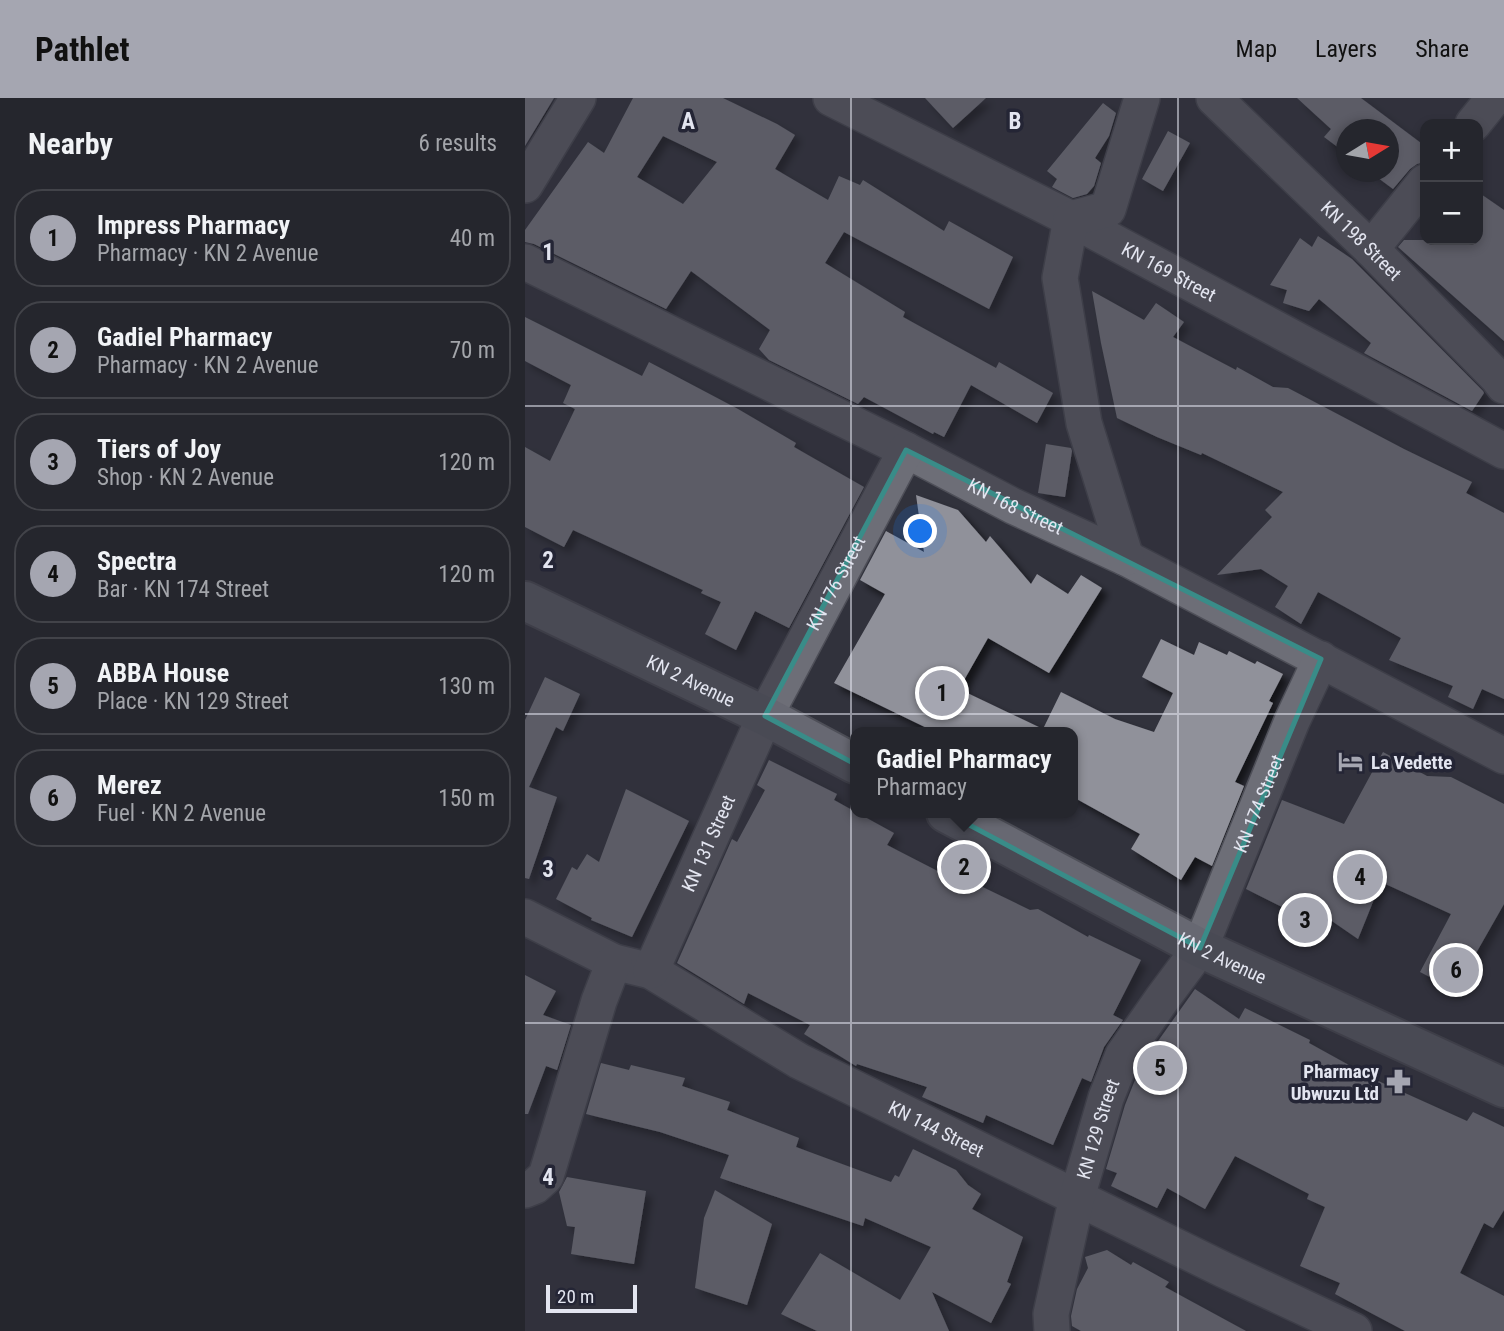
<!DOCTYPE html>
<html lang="en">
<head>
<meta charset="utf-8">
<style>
	:root { --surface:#25262d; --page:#313239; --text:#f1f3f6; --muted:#a3a5aa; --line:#424349; --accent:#a5a6b1 }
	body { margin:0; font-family:"Roboto Condensed",sans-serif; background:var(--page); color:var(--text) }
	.controls { position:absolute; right:21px; top:21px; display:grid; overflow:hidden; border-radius:14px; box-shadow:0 4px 10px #0003 }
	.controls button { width:63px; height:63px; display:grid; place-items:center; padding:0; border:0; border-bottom:2px solid var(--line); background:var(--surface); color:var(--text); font:35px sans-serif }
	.compass { position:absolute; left:811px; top:21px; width:63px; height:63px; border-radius:50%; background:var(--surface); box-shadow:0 4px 10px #0003; rotate:79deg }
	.scale { position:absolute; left:21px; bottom:18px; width:91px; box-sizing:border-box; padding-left:7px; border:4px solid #e3e5f0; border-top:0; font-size:19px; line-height:24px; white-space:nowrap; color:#e3e5f0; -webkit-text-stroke:5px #242535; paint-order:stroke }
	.you { position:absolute; left:396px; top:434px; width:24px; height:24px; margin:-18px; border:5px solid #fff; border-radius:50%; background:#1a73e8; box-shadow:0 0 0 10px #1a73e833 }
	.badge { display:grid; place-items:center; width:46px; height:46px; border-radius:50%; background:var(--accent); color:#111; font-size:23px; font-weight:700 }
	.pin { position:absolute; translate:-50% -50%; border:4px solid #fff; box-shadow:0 2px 7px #0006 }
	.popup { position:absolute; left:325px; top:629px; width:228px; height:91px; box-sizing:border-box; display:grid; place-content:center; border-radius:14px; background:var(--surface); filter:drop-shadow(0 2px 5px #0005); font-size:23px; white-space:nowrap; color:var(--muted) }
	.popup b { font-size:26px; color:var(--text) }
	.popup::after { content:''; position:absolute; left:50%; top:100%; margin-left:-14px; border:14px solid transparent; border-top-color:var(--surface) }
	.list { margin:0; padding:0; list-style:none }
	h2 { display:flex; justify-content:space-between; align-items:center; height:91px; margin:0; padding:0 28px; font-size:30px }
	h2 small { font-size:23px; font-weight:400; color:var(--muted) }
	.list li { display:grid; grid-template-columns:46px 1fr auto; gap:21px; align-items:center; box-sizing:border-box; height:98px; margin:0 14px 14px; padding:0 14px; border:2px solid var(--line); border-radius:28px }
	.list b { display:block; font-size:26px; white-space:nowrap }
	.list p { margin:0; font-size:23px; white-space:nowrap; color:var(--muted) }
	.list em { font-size:23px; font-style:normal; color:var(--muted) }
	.map { position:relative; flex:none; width:979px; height:1233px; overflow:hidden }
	header { display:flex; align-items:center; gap:42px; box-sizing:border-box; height:98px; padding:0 35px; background:var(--accent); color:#111 }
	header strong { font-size:33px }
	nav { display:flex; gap:38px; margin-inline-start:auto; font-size:24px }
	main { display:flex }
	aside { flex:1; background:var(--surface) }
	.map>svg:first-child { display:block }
	.building { fill:#90919a; fill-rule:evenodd; filter:url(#shadow) }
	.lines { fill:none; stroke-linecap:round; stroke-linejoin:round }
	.minor-casing { stroke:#4e4f58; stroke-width:38 }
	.secondary-casing { stroke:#4e4f58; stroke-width:42 }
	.minor { stroke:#6d6e77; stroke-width:35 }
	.secondary { stroke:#676872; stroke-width:38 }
	.marked { fill:none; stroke:#398c88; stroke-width:5; stroke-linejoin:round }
	.grid { fill:none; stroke:#e3e5f0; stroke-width:2; stroke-opacity:0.55 }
	.labels { text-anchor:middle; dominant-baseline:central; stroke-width:7; stroke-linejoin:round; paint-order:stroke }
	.street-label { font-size:19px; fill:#e3e5f0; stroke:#242535 }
	.poi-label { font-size:19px; font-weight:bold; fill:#e3e5f0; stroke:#242535; text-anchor:start }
	.grid-label { font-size:23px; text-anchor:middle; font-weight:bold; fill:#e3e5f0; stroke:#242535; stroke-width:7; stroke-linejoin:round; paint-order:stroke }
</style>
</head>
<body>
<header>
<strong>Pathlet</strong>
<nav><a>Map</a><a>Layers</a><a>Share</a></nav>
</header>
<main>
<aside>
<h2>Nearby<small>6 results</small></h2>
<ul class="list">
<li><span class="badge">1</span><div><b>Impress Pharmacy</b><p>Pharmacy · KN 2 Avenue</p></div><em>40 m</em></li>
<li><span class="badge">2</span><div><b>Gadiel Pharmacy</b><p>Pharmacy · KN 2 Avenue</p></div><em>70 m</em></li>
<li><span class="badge">3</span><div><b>Tiers of Joy</b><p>Shop · KN 2 Avenue</p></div><em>120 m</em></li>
<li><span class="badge">4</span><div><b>Spectra</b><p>Bar · KN 174 Street</p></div><em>120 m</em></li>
<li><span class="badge">5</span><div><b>ABBA House</b><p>Place · KN 129 Street</p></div><em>130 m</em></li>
<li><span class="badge">6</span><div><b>Merez</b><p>Fuel · KN 2 Avenue</p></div><em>150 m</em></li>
</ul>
</aside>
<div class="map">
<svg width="979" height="1233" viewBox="0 0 979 1233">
	<defs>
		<filter id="shadow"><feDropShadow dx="6" dy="6" stdDeviation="3.5" flood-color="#0009"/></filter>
	</defs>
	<rect width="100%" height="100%" fill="#31323c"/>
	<!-- building -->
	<g class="building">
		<path d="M0 0H29L0 48Z"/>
		<path d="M108 0H198L252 26 270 37 250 71 303 102 314 78 335 87 338 82 419 133 424 123 488 159 464 211 319 134 300 165 380 214 378 219 471 270 474 264 528 295 512 325 446 287 419 339 409 334 408 336 339 299 333 306 244 262 234 251 245 232 166 173 141 211 9 146 0 144V132L63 44 79 55ZM138 38 192 64 158 106 112 79Z"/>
		<path d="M400 0H461L428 30Z"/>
		<path d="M772 0H836L900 48V64L892 66 885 71 868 91 845 74H864V32H822V56L799 39 806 31Z"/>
		<path d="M578 5 591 15 584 38 570 60 576 65 569 88 562 96 548 100 527 89 532 81 522 73Z"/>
		<path d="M643 33 665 45 638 93 617 81Z"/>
		<path d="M953 94 979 112V243L873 149 879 142H953Z"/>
		<path d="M793 138 827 161 958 293 959 295 947 313 839 255 846 245 794 201 784 213 758 205 762 192 745 187 775 140 787 149Z"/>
		<path d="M567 193 619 222 631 205 659 224 648 239 711 272 712 269 748 289 763 290 879 351 947 384 941 395 979 415V601L957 591 948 611 923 599 928 588 864 562 876 540 793 494 776 526 750 509 763 488 736 471 692 477 747 419 740 412 758 394 677 355 676 357 632 339 592 320 576 245Z"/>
		<path d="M0 219 117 278 124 264 213 311 271 345 269 349 339 389 264 530 230 513 211 552 180 536 196 504 176 495 178 492 48 432 39 449 0 429V349L25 363 50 311 38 305 46 287 0 263Z"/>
		<path d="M521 346 546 350 547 353 540 399 513 395Z"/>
		<path d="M391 397 433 412 461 444 465 438 506 486 512 476 543 496 556 477 577 490 524 575 463 540 434 591 518 631 536 594 590 621 629 634 648 595 617 579 636 541 669 557 674 544 702 557 704 553 730 566 732 563 758 576 744 603 748 605 710 684 719 688 687 768 670 759 656 782 606 751 615 736 548 699V634H410L309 585 360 496 335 482 361 433 399 454Z"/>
		<path d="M20 579 55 596 38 633 31 629 4 689 32 699 4 781 0 780V622Z"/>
		<path d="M858 654 902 678 926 679 979 706V806L930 892 895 874 926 816 856 784 833 841 772 799 765 813 721 791 757 702 819 726Z"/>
		<path d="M244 662 312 696 309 702 369 735 362 747 436 785 439 780 505 812 513 811 563 839 564 837 616 862 588 917 598 922 579 949 566 984 557 980 528 1047 461 1017 458 1025 397 999 402 989 332 966 331 968 279 936 285 927 223 895 219 906 152 865 207 741 212 744 240 692 232 687Z"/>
		<path d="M101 691 164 723 107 839 66 822 67 820 31 801 47 769 52 772 62 756 74 764Z"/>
		<path d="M0 877 31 893 18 917 46 927 32 972 21 968 3 1016H0Z"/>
		<path d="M670 891 714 921 720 910 785 942 784 945 851 982 942 1023 948 1014 979 1029V1112L968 1130 959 1125 935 1175 979 1198V1233H880L810 1196 815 1185 775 1168 800 1109 782 1101 784 1096 710 1058 680 1111 642 1090 632 1110 586 1088 592 1075 581 1071 600 1007 616 967Z"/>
		<path d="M76 965 104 972 106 967 160 980 157 988 205 1004 202 1012 274 1040 271 1049 366 1084 370 1077 374 1079 388 1051 431 1072 443 1087 456 1096 447 1111 498 1139 482 1184 486 1186 466 1225 407 1194 424 1233H292L256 1216 295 1155 375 1202 406 1149 340 1120 338 1128 195 1080 204 1057 135 1034 61 1016Z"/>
		<path d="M42 1079 121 1093 109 1166 46 1156 50 1129 42 1128 34 1094Z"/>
		<path d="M190 1092 247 1126 222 1207 170 1190 179 1120Z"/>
		<path d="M582 1152 606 1167 608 1164 644 1184 640 1189 721 1233H556L547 1228 546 1218 552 1191 563 1170 560 1159Z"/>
	</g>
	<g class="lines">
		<defs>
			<g id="minor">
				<path id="s1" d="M306 0 546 121 979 353"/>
				<path id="s2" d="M689 0 846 151 973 280 979 288"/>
				<path d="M948 26 969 0"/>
				<path d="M0 87 53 0"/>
				<path d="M846 151 900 84"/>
				<path id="s3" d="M0 164 381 352 488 408 601 460 979 658"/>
				<path d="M601 460 559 325 535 180 546 121 583 111 617 0"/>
				<path id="s4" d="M0 819 89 864 126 873 274 963 699 1172 829 1233"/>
				<path id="s5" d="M126 873 240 618 381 352"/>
				<path d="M0 1092 10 1088 21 1078 74 903 89 864"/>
				<path id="s6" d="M527 1233 526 1216 552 1099 581 1000 598 957 637 901 675 850 767 623 796 561"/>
			</g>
			<g id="secondary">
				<path id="s7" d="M0 503 240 618 330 666"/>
				<path id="s8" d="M421 715 675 850 979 990"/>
			</g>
		</defs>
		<!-- minor casing -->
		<use href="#minor" class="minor-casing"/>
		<!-- secondary casing -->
		<use href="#secondary" class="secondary-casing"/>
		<!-- minor -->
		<use href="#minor" class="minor"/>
		<!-- secondary -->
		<use href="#secondary" class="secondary"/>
	</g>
	<!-- marked area -->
	<path d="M0 0H979V1233H0ZM381 352 796 561 675 850 240 618Z" fill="#31323c" fill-opacity=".55" fill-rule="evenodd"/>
	<path class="marked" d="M381 352 796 561 675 850 240 618Z"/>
	<!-- grid -->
	<path class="grid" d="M326 0V1233M653 0V1233M0 308H979M0 616H979M0 925H979"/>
	<!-- icons -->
	<defs>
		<symbol id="hotel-bare" viewBox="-9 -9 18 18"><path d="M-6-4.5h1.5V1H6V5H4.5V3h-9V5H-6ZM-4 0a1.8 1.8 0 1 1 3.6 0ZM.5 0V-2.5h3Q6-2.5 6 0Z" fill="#a5a6b1" stroke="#242535" stroke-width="2.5" paint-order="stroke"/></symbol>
		<symbol id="pharmacy-bare" viewBox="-9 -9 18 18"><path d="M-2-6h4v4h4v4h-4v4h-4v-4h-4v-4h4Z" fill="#a5a6b1" stroke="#242535" stroke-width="2.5" paint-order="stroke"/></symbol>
	</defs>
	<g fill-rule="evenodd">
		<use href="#hotel-bare" x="808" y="646" width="35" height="35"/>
		<use href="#pharmacy-bare" x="856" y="966" width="35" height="35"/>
	</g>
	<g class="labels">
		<!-- street labels -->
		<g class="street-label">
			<text stroke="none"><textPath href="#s2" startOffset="205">KN 198 Street</textPath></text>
			<text stroke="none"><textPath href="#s1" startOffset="380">KN 169 Street</textPath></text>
			<text stroke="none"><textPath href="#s3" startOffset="548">KN 168 Street</textPath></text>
			<text stroke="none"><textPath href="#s5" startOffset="430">KN 176 Street</textPath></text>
			<text stroke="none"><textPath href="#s7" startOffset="184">KN 2 Avenue</textPath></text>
			<text stroke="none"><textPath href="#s6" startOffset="574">KN 174 Street</textPath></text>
			<text stroke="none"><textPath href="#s5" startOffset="140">KN 131 Street</textPath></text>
			<text stroke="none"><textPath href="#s8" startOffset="312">KN 2 Avenue</textPath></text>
			<text stroke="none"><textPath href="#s4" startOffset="464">KN 144 Street</textPath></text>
			<text stroke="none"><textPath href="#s6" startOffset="208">KN 129 Street</textPath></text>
		</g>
		<!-- poi labels -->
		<g class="poi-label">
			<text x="846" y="664">La Vedette</text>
			<text x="854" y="973" text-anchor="end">Pharmacy<tspan x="854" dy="22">Ubwuzu Ltd</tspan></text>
		</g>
	</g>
	<g class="grid-label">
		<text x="163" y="31">A</text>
		<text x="490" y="31">B</text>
		<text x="23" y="162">1</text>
		<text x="23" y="470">2</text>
		<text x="23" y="779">3</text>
		<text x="23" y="1087">4</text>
	</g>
</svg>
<div class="controls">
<button>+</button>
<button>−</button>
</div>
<svg class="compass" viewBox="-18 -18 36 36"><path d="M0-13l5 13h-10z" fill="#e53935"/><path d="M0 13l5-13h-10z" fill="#a3a5aa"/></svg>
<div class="scale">20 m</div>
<div class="you"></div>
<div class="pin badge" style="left:417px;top:595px">1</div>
<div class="pin badge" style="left:439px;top:769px">2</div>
<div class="popup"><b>Gadiel Pharmacy</b>Pharmacy</div>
<div class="pin badge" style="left:780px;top:822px">3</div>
<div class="pin badge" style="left:835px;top:779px">4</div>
<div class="pin badge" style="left:635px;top:970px">5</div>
<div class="pin badge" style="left:931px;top:872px">6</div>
</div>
</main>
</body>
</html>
